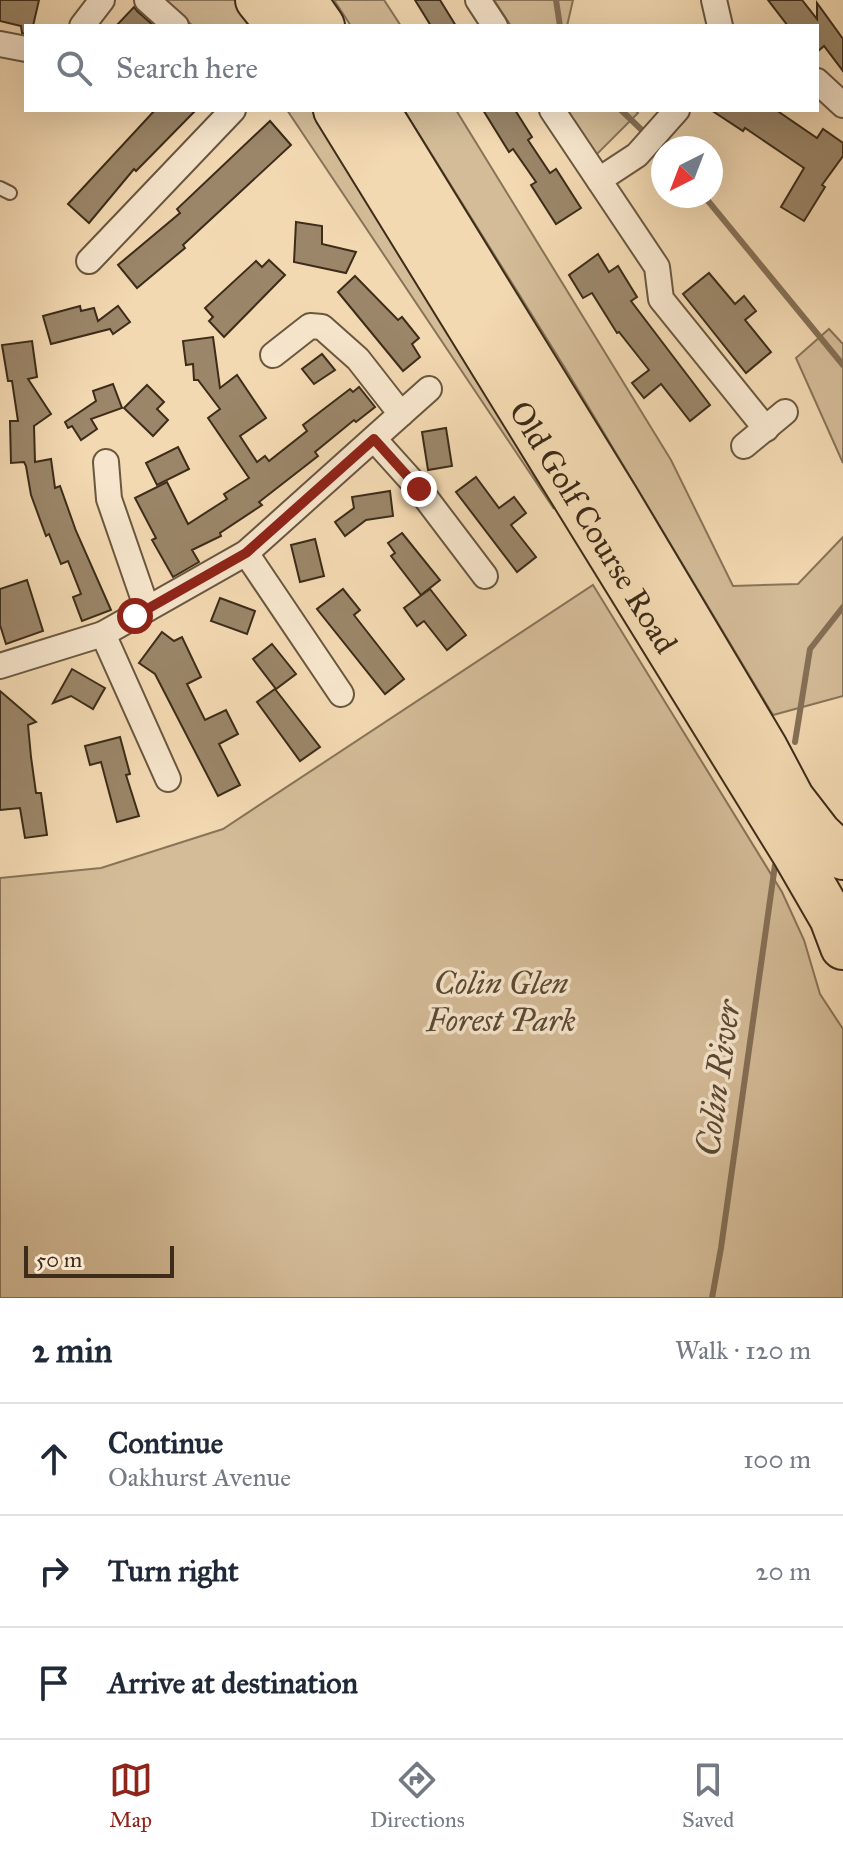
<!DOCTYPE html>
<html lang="en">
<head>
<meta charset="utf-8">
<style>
	:root { --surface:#fff; --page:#f2f2f3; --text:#1f2937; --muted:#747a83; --line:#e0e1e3; --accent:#8f2418 }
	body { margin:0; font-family:"IM FELL Great Primer",serif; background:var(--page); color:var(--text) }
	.compass { position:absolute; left:651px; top:136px; width:72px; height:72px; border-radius:50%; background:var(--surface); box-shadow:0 8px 32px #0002; rotate:222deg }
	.scale { position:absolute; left:24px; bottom:20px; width:150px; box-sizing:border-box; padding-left:8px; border:4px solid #3c2c19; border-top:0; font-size:22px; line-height:28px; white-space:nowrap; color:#3c2c19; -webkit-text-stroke:6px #f7e6cd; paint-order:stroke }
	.stop { position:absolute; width:24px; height:24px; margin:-18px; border:6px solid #8f2418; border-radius:50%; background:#fff }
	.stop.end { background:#8f2418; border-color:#fff; box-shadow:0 2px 8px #0008 }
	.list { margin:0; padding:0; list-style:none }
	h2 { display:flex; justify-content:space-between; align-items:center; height:104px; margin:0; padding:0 32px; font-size:34px }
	h2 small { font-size:26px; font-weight:400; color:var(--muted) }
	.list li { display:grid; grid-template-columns:52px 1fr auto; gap:24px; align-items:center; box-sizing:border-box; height:112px; padding:0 32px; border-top:2px solid var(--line) }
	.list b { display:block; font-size:30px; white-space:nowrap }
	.list p { margin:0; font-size:26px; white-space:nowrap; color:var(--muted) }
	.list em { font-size:26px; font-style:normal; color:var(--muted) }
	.icon { flex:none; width:44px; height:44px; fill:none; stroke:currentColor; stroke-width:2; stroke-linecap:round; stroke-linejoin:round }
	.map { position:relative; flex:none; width:843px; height:1298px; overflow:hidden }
	.search { position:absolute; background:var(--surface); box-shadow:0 8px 32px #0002; left:24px; right:24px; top:24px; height:88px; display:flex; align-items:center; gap:20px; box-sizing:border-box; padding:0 28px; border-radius:0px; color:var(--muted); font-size:30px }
	.sheet { height:440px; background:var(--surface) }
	nav { display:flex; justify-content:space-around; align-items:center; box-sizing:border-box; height:112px; border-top:2px solid var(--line); background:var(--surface); font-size:22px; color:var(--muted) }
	nav a { display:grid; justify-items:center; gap:4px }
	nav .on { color:var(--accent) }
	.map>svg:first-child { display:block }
	.green { fill:#d4bc98; stroke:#887458; stroke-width:2 }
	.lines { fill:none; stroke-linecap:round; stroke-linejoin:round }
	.stream { stroke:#857056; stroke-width:6 }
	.building { fill:#9b8669; stroke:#3c2c19; stroke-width:2 }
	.lane-casing { stroke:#6a573f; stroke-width:16 }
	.street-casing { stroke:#6a573f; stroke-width:28 }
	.highway-casing { stroke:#3c2c19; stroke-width:48 }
	.lane { stroke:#f7e6cd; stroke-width:12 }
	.street { stroke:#f7e6cd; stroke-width:24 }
	.highway { stroke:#f3d9b2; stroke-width:44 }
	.route { stroke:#8f2418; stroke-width:10 }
	.labels { text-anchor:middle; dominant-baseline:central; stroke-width:7; stroke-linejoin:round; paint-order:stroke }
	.street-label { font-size:32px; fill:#3c2c19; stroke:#f7e6cd }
	.park-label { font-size:32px; font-style:italic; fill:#5a4932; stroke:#f7e6cd }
	.water-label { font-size:34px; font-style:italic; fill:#5a4832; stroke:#f7e6cd }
</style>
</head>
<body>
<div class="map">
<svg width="843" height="1298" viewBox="0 0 843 1298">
	<rect width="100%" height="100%" fill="#f3d9b2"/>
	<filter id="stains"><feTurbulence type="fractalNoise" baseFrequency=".0025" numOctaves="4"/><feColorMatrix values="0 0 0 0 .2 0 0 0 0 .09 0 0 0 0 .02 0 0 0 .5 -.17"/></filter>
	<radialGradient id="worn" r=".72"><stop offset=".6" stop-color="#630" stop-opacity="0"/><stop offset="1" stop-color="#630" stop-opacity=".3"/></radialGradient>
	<!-- green -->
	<g class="green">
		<path d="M164 0H238L256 26H193Z"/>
		<path d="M334 0H384L401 26H351Z"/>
		<path d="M494 0H573L567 26H511Z"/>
		<path d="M287 110H315L337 141 554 509Z"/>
		<path d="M404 110H456L671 460 733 586 798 584 843 537V696L773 715 565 368Z"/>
		<path d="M565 110H635L638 113 595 156Z"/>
		<path d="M829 329 843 344V463L796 358Z"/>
		<path d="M593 585 782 892 804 940 820 994 843 1029V1298H0V878L101 868 223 829Z"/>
	</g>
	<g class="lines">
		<!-- stream -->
		<g class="stream">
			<path d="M556 0 560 26"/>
			<path d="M621 110 648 136"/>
			<path d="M704 196 843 365"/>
			<path d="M795 742 810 649 843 607"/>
			<path d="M712 1298 721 1248 775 865"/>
		</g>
	</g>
	<!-- building -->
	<g class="building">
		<path d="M0 0H39L33 26H26V34L22 33 21 26 0 21Z"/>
		<path d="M415 0H440L456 26H431Z"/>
		<path d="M768 0H802L817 19V3L843 39V71L824 46 817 52V26H788Z"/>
		<path d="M134 7 137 11 154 26H116Z"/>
		<path d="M155 110H196L136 171 134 169 89 223 68 204Z"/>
		<path d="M483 110H515L532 137 528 140 550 173 556 169 581 208 556 224 531 185 536 182 513 149 509 152Z"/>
		<path d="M711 110H776L817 138 823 129 843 143V156L822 185 825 187 804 221 781 207 804 168 745 128 743 131Z"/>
		<path d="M270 121 291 145 183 245 185 248 137 288 118 265 180 213 177 209Z"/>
		<path d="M296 222 322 226V244L356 252 346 273 294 262Z"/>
		<path d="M598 254 609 272 618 266 637 297 631 301 710 405 690 421 661 384 644 398 632 383 649 370 619 332 617 333 592 293 583 298 569 275Z"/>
		<path d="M269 260 285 275 224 337 209 321 213 317 205 308 256 261 262 267Z"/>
		<path d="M709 273 735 304 744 296 756 311 745 320 771 352 746 373 683 294Z"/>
		<path d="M355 276 398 320 402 317 419 338 412 344 420 357 403 371 338 292Z"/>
		<path d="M80 306 81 311 94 308 98 321 118 306 130 322 113 334 110 329 51 344 43 316Z"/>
		<path d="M213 337 220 388 237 375 266 418 240 436 257 462 265 456 269 461 307 431 303 425 350 389 353 392 359 387 375 407 356 422 354 420 315 452 318 456 259 502 262 505 220 533 221 536 192 550 199 562 173 577 152 540 156 538 135 498 167 482 188 524 227 499 224 494 249 478 208 418 220 409 198 380H194L193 364 186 365 183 341Z"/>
		<path d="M32 341 37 377 28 379 51 414 34 426 35 462 51 459 55 488 60 486 76 531 111 610 82 621 73 597 81 594 68 561 61 564 49 534 46 536 31 495 26 466 24 462 11 463 10 421H18L12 381H8L2 345Z"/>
		<path d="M322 354 335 370 314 384 302 369Z"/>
		<path d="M113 384 122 408 91 419 97 429 81 440 72 426 68 428 65 422 96 401 93 391Z"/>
		<path d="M147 385 164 402 157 409 168 420 153 436 124 408Z"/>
		<path d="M446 428 452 466 428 470 422 432Z"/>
		<path d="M178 447 189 469 157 485 146 463Z"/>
		<path d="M476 477 499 508 514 497 526 513 511 525 536 557 517 572 456 492Z"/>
		<path d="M390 491 393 516 366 520 345 536 335 522 354 508 352 497Z"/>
		<path d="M402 533 440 580 421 595 391 556 395 553 388 543Z"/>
		<path d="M315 539 324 576 300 582 291 545Z"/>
		<path d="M27 580 43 631 6 644 0 625V589Z"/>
		<path d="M343 589 360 610 354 615 404 679 385 694 317 609Z"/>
		<path d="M430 589 466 635 447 650 424 621 417 626 404 608Z"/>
		<path d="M220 598 255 611 247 634 211 621Z"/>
		<path d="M162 632 174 641 182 637 201 677 187 684 205 720 226 710 238 734 219 744 240 785 218 796 155 674 139 663Z"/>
		<path d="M272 644 296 674 276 689 253 659Z"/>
		<path d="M72 669 105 688 93 709 71 696 53 703Z"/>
		<path d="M275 689 320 747 300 761 257 702Z"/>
		<path d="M0 691 36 722 28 725 31 757 36 793H41L47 835 25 838 20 808 0 810Z"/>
		<path d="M120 737 130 774 126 775 139 816 117 822 101 762 90 765 85 746Z"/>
	</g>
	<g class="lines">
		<defs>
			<path id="lane" d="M0 188 10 193"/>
			<g id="street">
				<path d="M147 0 176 26"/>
				<path d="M478 0 495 26"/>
				<path d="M714 0 720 26"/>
				<path d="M82 26 102 0"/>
				<path d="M0 44 26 49"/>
				<path d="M817 81 843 105"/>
				<path d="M552 110 657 267 661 299 766 429"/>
				<path d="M599 180 637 155 677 110"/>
				<path d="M89 261 233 110"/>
				<path d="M401 414 429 389"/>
				<path d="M374 439 419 489 485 576"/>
				<path d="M744 446 785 412"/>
				<path d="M106 462 109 499 147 609"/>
				<path d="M246 553 341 694"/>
				<path d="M103 634 168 779"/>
				<path d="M0 666 103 634 246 553 401 414 358 359 322 327 310 326 273 355"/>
			</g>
			<g id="highway">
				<path d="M258 0 279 26"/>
				<path d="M304 0 322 26"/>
				<path id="s1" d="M336 110 795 854 832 918 843 947"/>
				<path d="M377 110 616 498 765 748 792 799 819 834 843 857"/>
			</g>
		</defs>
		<!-- lane casing -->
		<use href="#lane" class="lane-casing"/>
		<!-- street casing -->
		<use href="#street" class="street-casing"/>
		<!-- highway casing -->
		<use href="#highway" class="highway-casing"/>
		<!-- lane -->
		<use href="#lane" class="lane"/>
		<!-- street -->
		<use href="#street" class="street"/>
		<!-- highway -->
		<use href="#highway" class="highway"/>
	</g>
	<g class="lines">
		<!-- route -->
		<path class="route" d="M135 616 246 553 374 439 419 489"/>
	</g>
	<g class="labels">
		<!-- street labels -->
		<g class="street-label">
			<text stroke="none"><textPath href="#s1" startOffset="490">Old Golf Course Road</textPath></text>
		</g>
		<!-- park labels -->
		<g class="park-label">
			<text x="501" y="983">Colin Glen<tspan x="501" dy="37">Forest Park</tspan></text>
		</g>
		<!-- water labels -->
		<g class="water-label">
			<text transform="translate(718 1078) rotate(-82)">Colin River</text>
		</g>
	</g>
	<rect width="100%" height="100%" filter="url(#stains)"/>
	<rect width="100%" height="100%" fill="url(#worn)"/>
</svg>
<svg class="compass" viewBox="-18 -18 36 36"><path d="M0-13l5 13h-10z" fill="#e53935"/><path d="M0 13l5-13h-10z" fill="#747a83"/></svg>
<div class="scale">50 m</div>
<div class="stop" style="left:135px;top:616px"></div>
<div class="stop end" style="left:419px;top:489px"></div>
<div class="search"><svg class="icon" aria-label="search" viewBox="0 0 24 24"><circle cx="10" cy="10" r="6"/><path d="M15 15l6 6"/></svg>Search here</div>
</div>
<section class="sheet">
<h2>2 min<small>Walk · 120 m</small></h2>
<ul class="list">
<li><svg class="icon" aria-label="ahead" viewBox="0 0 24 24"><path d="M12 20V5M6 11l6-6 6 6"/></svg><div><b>Continue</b><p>Oakhurst Avenue</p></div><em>100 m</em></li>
<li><svg class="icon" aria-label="right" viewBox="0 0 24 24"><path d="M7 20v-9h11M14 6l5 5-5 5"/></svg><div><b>Turn right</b></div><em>20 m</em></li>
<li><svg class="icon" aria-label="arrive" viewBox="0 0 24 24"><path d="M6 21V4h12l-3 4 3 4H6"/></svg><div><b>Arrive at destination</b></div></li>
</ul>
</section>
<nav>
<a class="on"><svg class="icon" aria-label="map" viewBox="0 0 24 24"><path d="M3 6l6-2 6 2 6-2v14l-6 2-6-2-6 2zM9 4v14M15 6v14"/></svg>Map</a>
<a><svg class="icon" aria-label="directions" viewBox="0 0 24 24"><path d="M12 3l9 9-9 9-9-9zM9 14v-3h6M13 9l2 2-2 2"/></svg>Directions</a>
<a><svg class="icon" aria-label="saved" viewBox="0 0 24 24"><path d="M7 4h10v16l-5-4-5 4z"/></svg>Saved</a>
</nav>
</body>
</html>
